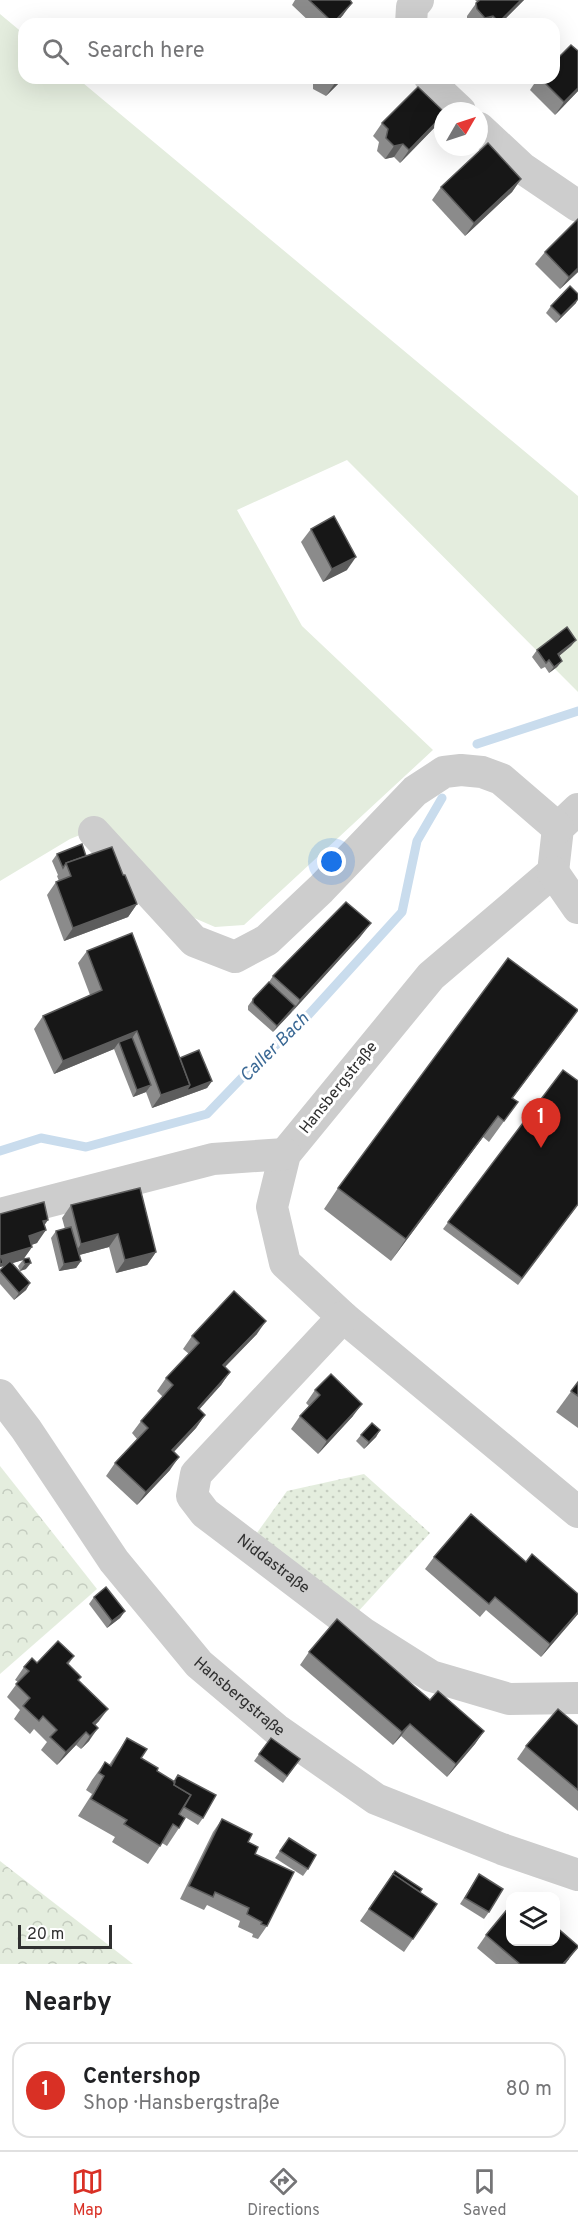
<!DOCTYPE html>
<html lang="en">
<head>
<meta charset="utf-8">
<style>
	:root { --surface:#fff; --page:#f6f6f6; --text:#202124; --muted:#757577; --line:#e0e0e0; --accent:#d93025 }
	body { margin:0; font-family:Overpass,sans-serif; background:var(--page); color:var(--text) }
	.controls { position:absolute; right:18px; bottom:18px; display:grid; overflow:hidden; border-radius:12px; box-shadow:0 6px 24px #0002 }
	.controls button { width:54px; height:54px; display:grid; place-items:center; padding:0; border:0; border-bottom:2px solid var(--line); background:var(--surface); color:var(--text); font:30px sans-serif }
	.compass { position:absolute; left:434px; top:102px; width:54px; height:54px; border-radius:50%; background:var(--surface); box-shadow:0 6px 24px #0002; rotate:51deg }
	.scale { position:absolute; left:18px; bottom:15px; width:94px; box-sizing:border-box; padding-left:6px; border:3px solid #303030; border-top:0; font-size:16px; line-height:21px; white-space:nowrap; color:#303030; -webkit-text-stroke:4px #fff; paint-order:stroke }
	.you { position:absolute; left:332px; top:862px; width:21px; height:21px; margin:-15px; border:4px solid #fff; border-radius:50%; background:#1a73e8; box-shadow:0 0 0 9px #1a73e833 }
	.badge { display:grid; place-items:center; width:39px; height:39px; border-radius:50%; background:var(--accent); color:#fff; font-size:20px; font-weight:700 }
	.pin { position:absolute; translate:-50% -50px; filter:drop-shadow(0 2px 3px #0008) }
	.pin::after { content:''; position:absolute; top:32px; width:21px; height:18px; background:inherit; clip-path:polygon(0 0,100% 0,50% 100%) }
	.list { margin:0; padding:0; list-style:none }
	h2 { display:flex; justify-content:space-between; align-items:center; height:78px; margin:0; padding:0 24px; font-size:26px }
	h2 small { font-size:20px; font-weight:400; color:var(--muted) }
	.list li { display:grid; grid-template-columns:39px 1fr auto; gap:18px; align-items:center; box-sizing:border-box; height:96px; margin:0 12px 12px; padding:0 12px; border:2px solid var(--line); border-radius:18px }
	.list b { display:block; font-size:22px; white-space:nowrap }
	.list p { margin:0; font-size:20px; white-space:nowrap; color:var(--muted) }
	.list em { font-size:20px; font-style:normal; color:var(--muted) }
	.icon { flex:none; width:33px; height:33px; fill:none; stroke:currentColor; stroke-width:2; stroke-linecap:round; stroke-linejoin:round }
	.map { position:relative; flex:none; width:578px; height:1964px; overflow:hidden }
	.search { position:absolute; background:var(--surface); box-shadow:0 6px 24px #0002; left:18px; right:18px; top:18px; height:66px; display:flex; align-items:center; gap:15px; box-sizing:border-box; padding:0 21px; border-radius:18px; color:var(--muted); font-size:22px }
	.sheet { height:186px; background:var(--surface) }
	nav { display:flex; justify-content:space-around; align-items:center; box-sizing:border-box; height:84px; border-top:2px solid var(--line); background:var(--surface); font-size:16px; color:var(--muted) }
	nav a { display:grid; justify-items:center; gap:3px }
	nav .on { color:var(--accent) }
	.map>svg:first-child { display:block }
	.grass { fill:#e4edde }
	.forest { fill:url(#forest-crowns) }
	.park { fill:url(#park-dots) }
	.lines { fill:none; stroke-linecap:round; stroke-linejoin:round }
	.stream { stroke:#c9dced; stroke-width:9 }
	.minor { stroke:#cdcdcd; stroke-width:32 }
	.wall { fill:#8b8b8b }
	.shaded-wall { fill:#5d5d5d }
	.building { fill:#171717; stroke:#5d5d5d; stroke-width:1.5 }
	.labels { text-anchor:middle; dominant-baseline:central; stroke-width:6; stroke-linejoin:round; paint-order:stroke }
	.street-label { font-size:16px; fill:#303030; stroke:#fff }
	.water-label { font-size:18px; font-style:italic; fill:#3b6995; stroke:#fff }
</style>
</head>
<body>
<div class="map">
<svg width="578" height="1964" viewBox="0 0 578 1964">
	<defs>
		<pattern id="forest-crowns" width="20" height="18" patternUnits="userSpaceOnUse" patternTransform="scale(1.5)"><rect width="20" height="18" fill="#e4edde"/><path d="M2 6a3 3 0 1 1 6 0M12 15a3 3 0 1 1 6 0" fill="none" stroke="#c4ccbf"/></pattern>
		<pattern id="park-dots" width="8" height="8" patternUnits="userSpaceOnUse" patternTransform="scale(1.5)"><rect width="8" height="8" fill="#e4edde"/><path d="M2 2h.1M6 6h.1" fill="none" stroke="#c4ccbf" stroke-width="1.8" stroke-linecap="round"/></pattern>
	</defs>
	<rect width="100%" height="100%" fill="#fff"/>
	<!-- grass -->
	<path class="grass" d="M0 14 24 34V78H77L578 496V692L347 460 237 510 302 626 433 750 244 925 215 927 185 914 105 825 70 839 0 881Z"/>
	<!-- forest -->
	<g class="forest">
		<path d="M0 1466 97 1589 0 1674Z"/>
		<path d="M0 1861 133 1964H0Z"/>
	</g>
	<!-- park -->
	<path class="park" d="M364 1474 430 1533 355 1615 254 1537 287 1491Z"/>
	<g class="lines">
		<!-- stream -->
		<g class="stream">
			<path d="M477 744 578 711"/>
			<path d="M0 1151 41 1138 86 1147 207 1114 257 1062 302 1022 402 912 417 841 442 798"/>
		</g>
		<!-- minor -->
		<g class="minor">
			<path d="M411 24 412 7 418 0"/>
			<path d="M430 78 444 96 460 111"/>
			<path d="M479 128 522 168 578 206"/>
			<path d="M578 809 558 828 553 872 431 976 285 1154 272 1207 285 1263 343 1317 578 1512"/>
			<path d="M94 832 194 941 235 957 267 940 321 889 415 791 444 772 461 770 482 772 501 779 558 828"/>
			<path d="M553 872 578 908"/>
			<path d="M0 1214 213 1159 285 1154"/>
			<path id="s1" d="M343 1317 196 1474 192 1496 205 1513 363 1633 431 1676 509 1699 578 1698"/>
			<path id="s2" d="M0 1395 26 1429 114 1561 199 1664 276 1729 376 1799 502 1849 578 1875"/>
		</g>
	</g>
	<!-- wall -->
	<g class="wall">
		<path d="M295 0H350L343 15 338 21 341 24H312L292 5Z"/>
		<path d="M475 0H524L500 24H469L467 22V16L477 2Z"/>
		<path d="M578 51V91L555 115 530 90 538 78H554Z"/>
		<path d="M308 78H344L326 96 313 89V83Z"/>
		<path d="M382 123 436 126 400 163 394 157 385 159 377 151 379 142 373 136Z"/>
		<path d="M521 179 512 192 465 236 432 200 441 187Z"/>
		<path d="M545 252 578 272 560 289 535 264Z"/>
		<path d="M576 303 556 323 546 313 551 306Z"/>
		<path d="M311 529 347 570 323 582 301 542Z"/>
		<path d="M576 640 571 646 559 656 562 661 557 667 549 673 545 667 541 669 532 657 537 650Z"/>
		<path d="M57 854 86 856 123 875 137 904 128 917 64 941 47 895 56 882 59 881 57 876 58 875 52 861Z"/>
		<path d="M361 936 273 1032 248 1010V1006L253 999 269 982 273 976Z"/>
		<path d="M87 951 179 1058 212 1081 207 1088 152 1108 146 1092 133 1097 114 1049 54 1074 34 1029 43 1016 90 995 78 963Z"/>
		<path d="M578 1010 512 1098 518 1102 489 1142 483 1137 391 1261 324 1209 338 1188Z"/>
		<path d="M563 1070 578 1205 518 1285 443 1229Z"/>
		<path d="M71 1205 156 1252 147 1265 116 1273 109 1247 79 1255 81 1261 76 1268 59 1271 51 1238 56 1231 65 1229 62 1218Z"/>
		<path d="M44 1225 37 1243 31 1245 32 1247 23 1259 26 1269 20 1271 18 1266 23 1260 12 1263 30 1283 26 1290 14 1300 0 1284V1270L5 1266 0 1267Z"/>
		<path d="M257 1334 225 1367 230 1372 221 1385 199 1409 205 1415 196 1428 174 1452 170 1470 137 1505 106 1476 115 1463 137 1439 132 1433 141 1421 163 1397 157 1391 166 1378 189 1354 183 1349 192 1336Z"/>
		<path d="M578 1382V1428L556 1412Z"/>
		<path d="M315 1390 353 1416 318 1454 291 1429 300 1416 309 1406 306 1403Z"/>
		<path d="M380 1430 376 1437 364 1449 356 1441 361 1435Z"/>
		<path d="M434 1557 526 1562 578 1614 541 1657 486 1610 480 1617 425 1569Z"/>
		<path d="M94 1597 125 1611 120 1618 107 1628 89 1604Z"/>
		<path d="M309 1652 430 1700 484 1731 475 1744 447 1777 401 1736 393 1745 300 1665Z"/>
		<path d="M74 1656 68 1665 81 1677 78 1680 99 1721 95 1725 89 1741 81 1749 76 1745 57 1765 41 1750 47 1742 34 1729 30 1734 14 1719 20 1710 7 1697 18 1682 15 1680 24 1667 37 1663Z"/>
		<path d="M578 1726V1811L517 1759 526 1746Z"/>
		<path d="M127 1738 141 1758 157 1771 174 1781 178 1775 203 1818 198 1825 180 1814 179 1828 167 1846 162 1843 148 1864 112 1842 115 1837 78 1816 92 1794 86 1790 92 1780 105 1762 109 1765Z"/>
		<path d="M271 1738 300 1759 283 1783 254 1761Z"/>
		<path d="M222 1819 248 1842 255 1854 267 1926 258 1939 252 1937 253 1934 238 1927 240 1921 207 1905 204 1910 180 1899 213 1832Z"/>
		<path d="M289 1838 308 1869 303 1876 275 1858Z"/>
		<path d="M395 1871 420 1892 437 1904 404 1952 360 1921Z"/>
		<path d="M479 1874 489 1912 484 1919 460 1904Z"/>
		<path d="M486 1935 569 1959 565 1964H496L477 1948Z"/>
	</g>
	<!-- shaded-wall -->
	<g class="shaded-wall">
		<path d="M521 0H524L500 24H497Z"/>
		<path d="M352 3 343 15 335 24 336 20Z"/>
		<path d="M493 16 487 24H480L485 18Z"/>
		<path d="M340 78H344L326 96 335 83Z"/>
		<path d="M578 88V91L555 115 564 102Z"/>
		<path d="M443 115 436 126 400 163 409 150Z"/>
		<path d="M403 144 394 157 385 159 394 146Z"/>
		<path d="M521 179 512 192 465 236 474 223Z"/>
		<path d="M578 268V272L560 289 569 277Z"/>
		<path d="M578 299 576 303 556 323 561 316Z"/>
		<path d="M356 557 347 570 323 582 332 569Z"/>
		<path d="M576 640 571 646 553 661 558 654Z"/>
		<path d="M562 661 557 667 549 673 554 667Z"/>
		<path d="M137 904 128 917 64 941 73 928Z"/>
		<path d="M371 923 361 936 291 1013 300 1000Z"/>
		<path d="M295 1006 291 1013 273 1032 277 1026Z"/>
		<path d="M578 1010 563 1031 497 1119 512 1098Z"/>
		<path d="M137 1031 128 1044 119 1042 114 1049 54 1074 63 1061Z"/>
		<path d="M212 1081 207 1088 152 1108 161 1095 190 1085Z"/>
		<path d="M151 1085 146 1092 133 1097 137 1090Z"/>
		<path d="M498 1116 483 1137 391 1261 406 1239Z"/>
		<path d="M48 1220 39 1233 46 1230 37 1243 20 1249 29 1236 43 1221Z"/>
		<path d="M118 1234 109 1247 72 1257 81 1244Z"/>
		<path d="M32 1247 23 1260 0 1267V1258L1 1256Z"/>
		<path d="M156 1252 147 1265 116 1273 125 1260Z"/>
		<path d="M81 1261 76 1268 59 1271 64 1264Z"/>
		<path d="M31 1263 26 1269 20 1271 25 1264Z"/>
		<path d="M30 1283 26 1290 14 1300 19 1293Z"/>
		<path d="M266 1321 257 1334 214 1378 223 1365Z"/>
		<path d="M230 1372 221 1385 189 1421 198 1408Z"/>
		<path d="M362 1404 353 1416 318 1454 327 1441Z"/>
		<path d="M205 1415 196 1428 163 1463 172 1450Z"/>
		<path d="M380 1430 376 1437 364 1449 369 1442Z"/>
		<path d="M179 1457 170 1470 137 1505 146 1492Z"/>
		<path d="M125 1611 120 1618 107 1628 112 1621Z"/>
		<path d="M578 1612V1614L541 1657 550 1644Z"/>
		<path d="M108 1709 99 1721 87 1733 93 1723Z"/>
		<path d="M410 1724 401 1736 393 1745 402 1732Z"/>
		<path d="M98 1728 89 1741 81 1749 90 1736Z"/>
		<path d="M484 1731 475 1744 447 1777 456 1764Z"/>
		<path d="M86 1732 76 1745 57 1765 66 1752Z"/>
		<path d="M578 1947 569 1959 565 1964H563Z"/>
	</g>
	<!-- building -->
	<g class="building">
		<path d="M309 0H350L352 3 336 20 341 24H322L328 18Z"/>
		<path d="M480 0H521L499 22 493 16 485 18 477 9 476 3Z"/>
		<path d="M571 45 578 51V88L564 102 540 78H554V62Z"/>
		<path d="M326 78H340L335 83Z"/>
		<path d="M418 87 443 111V115L409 150 403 144 394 146 386 138 388 129 382 123Z"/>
		<path d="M488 143 521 179 474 223 441 187Z"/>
		<path d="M578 219V268L569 277 545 252Z"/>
		<path d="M570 286 578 294V299L561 316 551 306Z"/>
		<path d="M334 516 356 557 332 569 311 529Z"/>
		<path d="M567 627 576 640 558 654 562 661 554 667 549 660 546 663 537 650Z"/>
		<path d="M82 844 86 856 66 863 63 868 57 854Z"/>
		<path d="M112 847 123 875H125L137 904 73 928 56 882 71 876 66 863Z"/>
		<path d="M346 902 371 923 300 1000 273 976Z"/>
		<path d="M132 933 190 1085 161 1095 137 1031 63 1061 43 1016 102 990 87 951Z"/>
		<path d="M508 958 578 1010 512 1098 518 1102 504 1121 498 1116 406 1239 338 1188Z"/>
		<path d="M269 982 295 1006 277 1026 253 1003V999Z"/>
		<path d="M132 1037 151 1085 137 1090 119 1042Z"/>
		<path d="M199 1050 212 1081 186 1091 190 1085 180 1058Z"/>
		<path d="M563 1070 578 1081V1204L522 1278 448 1222Z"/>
		<path d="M140 1188 156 1252 125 1260 118 1234 81 1244 71 1205Z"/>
		<path d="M44 1202 48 1220 43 1221 46 1230 29 1236 32 1247 1 1256 3 1263 0 1264V1214Z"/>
		<path d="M71 1227 81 1261 64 1264 56 1231Z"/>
		<path d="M29 1258 31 1263 25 1264 23 1259Z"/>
		<path d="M10 1261 30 1283 19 1293 0 1271V1270Z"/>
		<path d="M234 1291 266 1321 223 1365 230 1372 198 1408 205 1415 172 1450 179 1457 146 1492 115 1463 148 1428 141 1421 173 1385 166 1378 199 1343 192 1336Z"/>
		<path d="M331 1374 362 1404 327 1441 300 1416 320 1395 315 1390Z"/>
		<path d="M578 1382V1396L571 1391Z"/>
		<path d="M372 1423 380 1430 369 1442 361 1435Z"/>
		<path d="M471 1514 526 1562 532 1554 578 1594V1612L550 1644 495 1597 489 1604 434 1557Z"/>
		<path d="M106 1587 125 1611 112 1621 94 1597Z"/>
		<path d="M337 1619 430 1700 438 1691 484 1731 456 1764 410 1724 402 1732 309 1652Z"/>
		<path d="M58 1641 74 1656 67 1663 81 1677 78 1680 108 1709 93 1723 98 1728 90 1736 86 1732 66 1752 50 1737 57 1730 43 1716 39 1721 23 1706 30 1698 16 1684 29 1671 24 1667 32 1658 37 1663Z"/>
		<path d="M558 1709 578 1726V1790L526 1746Z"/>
		<path d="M127 1738 147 1749 141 1758 158 1768 157 1771 175 1782 174 1785 191 1795 179 1814 185 1818 179 1828 173 1824 160 1846 124 1824 127 1820 91 1799 104 1776 99 1773 105 1762 111 1766Z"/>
		<path d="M271 1738 300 1759 287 1776 259 1754Z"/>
		<path d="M178 1775 216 1795 203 1818 184 1807 191 1795 174 1785 175 1782H174Z"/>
		<path d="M222 1819 252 1834 248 1842 258 1847 255 1854 294 1872 267 1926 261 1924 262 1922 247 1914 249 1908 215 1892 213 1897 189 1886Z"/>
		<path d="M289 1838 316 1855 308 1869 280 1851Z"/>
		<path d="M395 1871 422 1889 420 1892 393 1874Z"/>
		<path d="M393 1874 437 1904 413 1939 369 1909Z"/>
		<path d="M479 1874 503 1889 489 1912 465 1898Z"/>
		<path d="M510 1906V1941H555V1926L578 1946V1947L563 1964H520L486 1935Z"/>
	</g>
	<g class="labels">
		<!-- street labels -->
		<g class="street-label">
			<text transform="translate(339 1088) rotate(-51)">Hansbergstraße</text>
			<text stroke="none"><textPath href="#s1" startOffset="344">Niddastraße</textPath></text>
			<text stroke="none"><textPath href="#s2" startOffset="387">Hansbergstraße</textPath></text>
		</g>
		<!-- water labels -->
		<g class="water-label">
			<text transform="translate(275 1048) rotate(-45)">Caller Bach</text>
		</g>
	</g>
</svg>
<div class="controls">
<button><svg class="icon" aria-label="layers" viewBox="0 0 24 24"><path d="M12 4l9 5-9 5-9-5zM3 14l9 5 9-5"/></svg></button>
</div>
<svg class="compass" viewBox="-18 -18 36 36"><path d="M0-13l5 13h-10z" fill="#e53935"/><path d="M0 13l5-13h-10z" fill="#757577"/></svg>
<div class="scale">20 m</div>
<div class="you"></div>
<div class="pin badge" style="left:541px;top:1148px">1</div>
<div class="search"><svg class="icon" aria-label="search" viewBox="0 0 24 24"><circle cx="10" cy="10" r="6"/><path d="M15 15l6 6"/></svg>Search here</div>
</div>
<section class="sheet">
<h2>Nearby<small></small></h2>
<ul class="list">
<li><span class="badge">1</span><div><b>Centershop</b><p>Shop · Hansbergstraße</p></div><em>80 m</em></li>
</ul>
</section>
<nav>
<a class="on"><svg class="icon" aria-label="map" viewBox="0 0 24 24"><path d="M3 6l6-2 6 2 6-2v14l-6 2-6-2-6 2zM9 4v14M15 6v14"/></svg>Map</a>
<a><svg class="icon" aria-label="directions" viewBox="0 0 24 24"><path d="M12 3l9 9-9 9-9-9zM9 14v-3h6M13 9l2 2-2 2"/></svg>Directions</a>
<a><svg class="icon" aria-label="saved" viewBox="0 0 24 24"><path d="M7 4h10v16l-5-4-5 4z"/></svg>Saved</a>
</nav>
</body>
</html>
